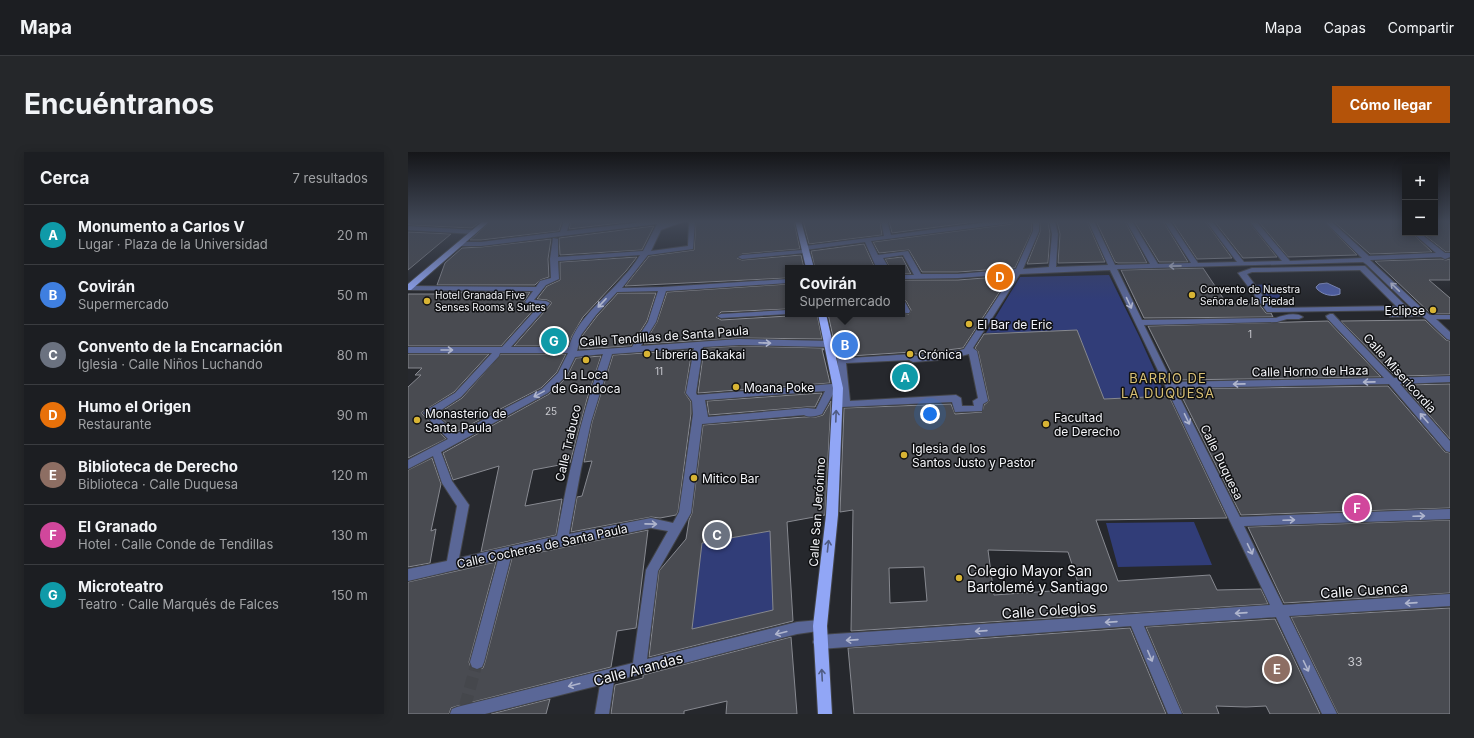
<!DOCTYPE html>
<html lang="es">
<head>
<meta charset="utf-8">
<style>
	:root { --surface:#1c1e22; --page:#25272a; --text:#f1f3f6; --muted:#a0a2a5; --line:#3a3c40; --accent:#b45309 }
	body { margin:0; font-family:Inter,sans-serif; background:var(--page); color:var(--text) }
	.controls { position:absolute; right:12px; top:12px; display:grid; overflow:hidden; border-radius:0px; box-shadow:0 2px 10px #0003 }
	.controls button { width:36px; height:36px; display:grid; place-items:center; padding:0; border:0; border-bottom:1px solid var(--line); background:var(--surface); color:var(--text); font:20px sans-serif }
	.you { position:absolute; left:522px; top:262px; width:14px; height:14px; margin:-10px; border:3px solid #fff; border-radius:50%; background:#1a73e8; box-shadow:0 0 0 6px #1a73e833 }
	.badge { display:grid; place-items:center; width:26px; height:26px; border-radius:50%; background:var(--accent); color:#fff; font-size:13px; font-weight:700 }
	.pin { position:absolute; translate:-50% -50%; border:2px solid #fff; box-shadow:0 1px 4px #0006 }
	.popup { position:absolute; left:377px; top:113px; width:120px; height:52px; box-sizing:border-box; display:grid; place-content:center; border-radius:0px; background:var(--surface); filter:drop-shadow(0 1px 3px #0005); font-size:13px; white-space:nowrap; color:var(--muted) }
	.popup b { font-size:15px; color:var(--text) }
	.popup::after { content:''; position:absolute; left:50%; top:100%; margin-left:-8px; border:8px solid transparent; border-top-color:var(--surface) }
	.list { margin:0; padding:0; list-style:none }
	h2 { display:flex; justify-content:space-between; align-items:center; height:52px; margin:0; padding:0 16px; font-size:17px }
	h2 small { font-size:13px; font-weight:400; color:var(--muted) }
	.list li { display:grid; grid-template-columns:26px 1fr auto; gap:12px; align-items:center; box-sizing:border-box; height:60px; padding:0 16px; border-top:1px solid var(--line) }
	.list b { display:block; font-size:15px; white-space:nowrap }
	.list p { margin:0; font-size:13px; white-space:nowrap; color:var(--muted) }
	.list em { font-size:13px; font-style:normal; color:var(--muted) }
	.map { position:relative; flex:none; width:1042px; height:562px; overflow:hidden; border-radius:0px }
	header { display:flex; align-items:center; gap:24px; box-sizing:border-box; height:56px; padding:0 20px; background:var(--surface); border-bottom:1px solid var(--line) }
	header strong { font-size:19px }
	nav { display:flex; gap:22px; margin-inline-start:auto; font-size:14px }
	.intro { display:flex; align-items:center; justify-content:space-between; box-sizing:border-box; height:96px; padding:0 24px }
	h1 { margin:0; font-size:28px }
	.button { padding:10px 18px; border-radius:0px; background:var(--accent); color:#fff; font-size:14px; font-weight:700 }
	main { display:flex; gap:24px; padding:0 24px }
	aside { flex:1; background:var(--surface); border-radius:0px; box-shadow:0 2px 10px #0003 }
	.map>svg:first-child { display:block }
	.green { fill:#313d78 }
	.water { fill:#4d5da3; stroke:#7f8bbd }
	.building { fill:#494b51; stroke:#878990; fill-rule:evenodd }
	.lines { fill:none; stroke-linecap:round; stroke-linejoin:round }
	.minor-tunnel { stroke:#45474c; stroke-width:12; stroke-dasharray:12 6; stroke-linecap:butt }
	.minor-casing { stroke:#43454a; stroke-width:2 }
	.major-casing { stroke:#43454a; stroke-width:2 }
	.minor { fill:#5a6797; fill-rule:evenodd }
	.major { fill:#91a6f6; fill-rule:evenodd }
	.oneway { stroke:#afb5cd }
	.oneway2 { stroke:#505c84 }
	.poi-dot { fill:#d8b434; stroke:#101113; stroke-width:1.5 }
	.labels { text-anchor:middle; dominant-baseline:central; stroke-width:3; stroke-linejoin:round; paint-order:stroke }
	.far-poi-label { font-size:10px; fill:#f4f5f9; stroke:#101113; text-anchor:start }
	.number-label { font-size:10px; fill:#c9cacf }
	.poi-label { font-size:12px; fill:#f4f5f9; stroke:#101113; text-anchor:start }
	.street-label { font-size:12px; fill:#f4f5f9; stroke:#101113 }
	.near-number-label { font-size:12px; fill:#c9cacf }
	.neighbourhood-label { font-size:13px; letter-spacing:1px; fill:#d9c074; stroke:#101113 }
	.near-poi-label { font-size:14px; fill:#f4f5f9; stroke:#101113; text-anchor:start }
	.near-street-label { font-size:14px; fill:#f4f5f9; stroke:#101113 }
</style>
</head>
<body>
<header>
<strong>Mapa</strong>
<nav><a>Mapa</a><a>Capas</a><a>Compartir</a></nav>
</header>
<div class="intro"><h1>Encuéntranos</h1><a class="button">Cómo llegar</a></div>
<main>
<aside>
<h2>Cerca<small>7 resultados</small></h2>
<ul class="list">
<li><span class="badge" style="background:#0f9aa8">A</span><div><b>Monumento a Carlos V</b><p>Lugar · Plaza de la Universidad</p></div><em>20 m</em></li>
<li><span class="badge" style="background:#3f7fe0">B</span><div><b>Covirán</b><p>Supermercado</p></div><em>50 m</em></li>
<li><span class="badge" style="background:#6b7280">C</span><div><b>Convento de la Encarnación</b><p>Iglesia · Calle Niños Luchando</p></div><em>80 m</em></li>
<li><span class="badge" style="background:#e8710a">D</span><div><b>Humo el Origen</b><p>Restaurante</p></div><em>90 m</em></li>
<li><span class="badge" style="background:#8d6e63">E</span><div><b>Biblioteca de Derecho</b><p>Biblioteca · Calle Duquesa</p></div><em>120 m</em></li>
<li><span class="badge" style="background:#d1479c">F</span><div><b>El Granado</b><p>Hotel · Calle Conde de Tendillas</p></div><em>130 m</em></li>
<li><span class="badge" style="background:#0f9aa8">G</span><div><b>Microteatro</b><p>Teatro · Calle Marqués de Falces</p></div><em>150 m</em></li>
</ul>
</aside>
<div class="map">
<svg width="1042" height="562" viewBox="0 0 1042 562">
	<rect width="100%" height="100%" fill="#26282d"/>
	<!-- green -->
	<g class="green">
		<path d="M701 123 731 184 758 244 693 247 688 227 669 178 637 179 629 181 628 180 578 181 612 125Z"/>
		<path d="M863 132 877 150H860L846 133Z"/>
		<path d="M786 370 804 413 710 415 698 371Z"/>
		<path d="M363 379 365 458 284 477 294 391Z"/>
	</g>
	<!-- water -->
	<path class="water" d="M919 131 932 137V142C924 145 915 143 909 137L908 135 911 132Z"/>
	<!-- building -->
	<g class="building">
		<path d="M0 69H73L64 76 0 73Z"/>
		<path d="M83 69H154L151 79 73 88H62Z"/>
		<path d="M163 69H229L161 77Z"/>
		<path d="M288 69H386L392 97 334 102 329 106 334 108 393 103 396 116H380V126L217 134 241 104 286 98Z"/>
		<path d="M395 69H472L474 83 401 92Z"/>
		<path d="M481 69H575L484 81Z"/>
		<path d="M607 69H624V79L607 116 550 120H514L501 98 471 101 465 90 603 72Z"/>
		<path d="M632 69H640L642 82 640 111 619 112 632 80Z"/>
		<path d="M649 69H679L697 110 650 111 652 82Z"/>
		<path d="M688 69H717L739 111H710L707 110Z"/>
		<path d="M726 69H755L780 110H751Z"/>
		<path d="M764 69H797L824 106 789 107Z"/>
		<path d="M806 69H840L869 105 835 106Z"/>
		<path d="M850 69H915L949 103 880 105Z"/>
		<path d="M925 69H989L997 75V81H1004L1024 100 962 102Z"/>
		<path d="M1027 69H1042V100H1038L1014 81H1027Z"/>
		<path d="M246 74 234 98 152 103 151 86Z"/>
		<path d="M0 80 43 82 0 118Z"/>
		<path d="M143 87 140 107 141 125 132 128 127 133H29L37 111 54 96 73 95Z"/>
		<path d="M456 92 467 116H407L403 99Z"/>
		<path d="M229 105 218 119 175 165 164 184 160 194H106L143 152V150L139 148 129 147 139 134 152 128V110Z"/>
		<path d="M494 105 503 122H494V116H482L477 107Z"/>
		<path d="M1033 107 1038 108 1042 107V128H1021L1042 146V162H1023L967 109Z"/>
		<path d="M795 116 819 152H851L858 161H863L865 165 736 166 713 118Z"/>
		<path d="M602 124 555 196 508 202 504 200 442 204 433 202 429 203 420 162H494V161L501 162 503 158 498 149 494 148V128H550Z"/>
		<path d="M380 132V157L313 160 308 165 313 168 380 164 382 162H409L414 187 331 186 236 192 249 170 259 140Z"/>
		<path d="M28 140H122L116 150 120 153 129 154 93 194H0V142H28Z"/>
		<path d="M210 141H248L239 169 223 194 171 197 174 184 189 164Z"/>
		<path d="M1017 168 1038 188 1042 189V223L987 224 933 169Z"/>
		<path d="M920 169 973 225 767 228 740 174Z"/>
		<path d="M669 178 696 247 761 244 819 366 688 368 710 429 802 423 809 438 853 437 860 452 443 479 445 358 432 360 436 256 543 252 547 262 574 260 576 253 581 249 570 199 567 196 576 182ZM580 398 660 400 672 437 586 443ZM516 415 519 449 482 451 481 416Z"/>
		<path d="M331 194 415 196 416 198 414 197 422 231 290 241 296 196Z"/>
		<path d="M284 198 277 241 283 250V262L270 360 268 363 252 366 243 365 163 380 169 345 174 344 184 309 176 310 184 270 205 203Z"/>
		<path d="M0 202H81L46 240 14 260V262L38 287 0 306V235L13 223H7L14 216H0Z"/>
		<path d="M93 202H158L149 220 133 236 48 280 29 262 54 246Z"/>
		<path d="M193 204 179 247 162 311 125 318 117 354 154 347 148 383 73 400 91 314 45 328 35 301 141 242 158 226 168 206Z"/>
		<path d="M1042 232V287L995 233Z"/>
		<path d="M980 234 1037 300 1042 301V356L833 363 770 237Z"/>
		<path d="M414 241 407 255H399L301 263 299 249Z"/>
		<path d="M423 249 417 363 379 370 385 469 241 505 251 419 278 387 281 368 284 361 295 273 396 265H408L415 263ZM362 379 365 458 284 477 294 391Z"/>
		<path d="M24 306 33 332 23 379 28 377 22 411 0 415V318Z"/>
		<path d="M1042 368V441L876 451 840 375Z"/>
		<path d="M240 378 228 476 209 479 203 515 49 554 43 556 41 562H0V430L88 410 61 510 63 516 70 518 75 516 77 510 104 406Z"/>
		<path d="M1042 456V562H930L883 465Z"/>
		<path d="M867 467 912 562H862L858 554 838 555 808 554 811 562H775L738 475Z"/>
		<path d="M722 476 758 562H446L440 496Z"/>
		<path d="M383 485 389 562H318L319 549 276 559V562H203L207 533 235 526V523Z"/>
		<path d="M142 547 138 562H83Z"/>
	</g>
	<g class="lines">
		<!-- minor-tunnel -->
		<path class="minor-tunnel" d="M57 554 69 510"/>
		<defs>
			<g id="minor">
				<path d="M156 69H162L159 79 243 69H277L253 78 243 99 280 94 281 69H287L285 97 240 103 214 136 255 135 380 127V131L258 139 248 170 233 194 331 187 422 189 426 192 422 195 331 193 295 195 288 241 289 243 424 232 429 235 414 262C409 264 401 266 396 263L294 272 283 361 250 419 239 507 389 470 412 468 417 470 419 474 417 478 389 482 206 529 201 562H187L192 533 77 562H42L44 557 49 555 225 511 238 418 260 379 243 376 103 405 76 510 74 515 69 517 64 515 62 510 90 408 0 429V417L39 409 49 354 34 331 25 304 0 317V308L40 287 15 261 17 259 47 241 84 201H0V195H94L132 153 121 152 117 150 125 139 0 138V134L128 135 132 129 143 126 142 107 145 86 150 87V105L235 99 249 72 73 94H52L49 92 52 90H73L152 80ZM232 103C227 111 221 119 215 125 196 148 169 166 161 195H103L142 151 138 149 126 148 138 133 151 127 150 109ZM250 139 240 170 224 195 169 199 173 183 188 163 209 140ZM286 196 278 241 284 249 285 262 271 360 265 371 243 366 161 382 173 317 183 270 204 202ZM92 201H160L150 221 134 237 48 282 27 262 53 245 91 204ZM195 202C174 262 160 322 149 384L51 406 61 353 44 329 33 300 140 241 157 225 167 205ZM417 239 408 257 399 256 300 265 297 248Z"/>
				<path d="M473 69H479L483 83 587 69H606L603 71 463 89 470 103 500 99 513 122H550L608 117 625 79V69H631V79L615 117 641 115 644 82 641 69H647L650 82 648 115 700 113 680 69H686L707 113 742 112 718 69H724L750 112 783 111 756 69H762L790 111 829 110 798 69H804L836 110 874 109 841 69H848L882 109 954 106 916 69H923L961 104 1028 101 1005 81H1012L1037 101H1042V105L1037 107 1033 105 962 108 1018 160 1022 163H1042V167H1028L1042 180V188L1039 187 1018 167 1014 164 982 165 981 163 985 161 1008 160 958 112 955 110 709 117 734 168 868 166C876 163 888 160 895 165L891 167H879L869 170 736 173 764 230 976 226 919 166 918 164 922 162H925L986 226 1042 224V230L992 232 1042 289V300L1038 299 981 232 767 236 832 365 1042 357V367L836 374 875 453 1042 442V454L881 464 929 562H914L868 465 736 474 774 562H760L723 474 412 497 407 495 405 490 407 485 412 483 862 453 702 118 612 122 565 196 569 199 580 249 575 252 574 259 547 260 544 250 434 255 429 206 430 204 433 203 442 206 504 202 508 204 527 202 531 200 549 199 556 197 605 122 550 126 494 127V123H506L495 103 475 106 481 116 468 115 457 90 397 98 393 96 397 94 476 84ZM561 202 570 246 565 249 566 254H554L553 246 548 243 442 249 438 211 501 208 505 210 531 208 535 206 549 205Z"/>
				<path d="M990 69H997V74Z"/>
				<path d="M0 74 66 78 69 80 66 82 0 78Z"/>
				<path d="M394 98 396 99V101L334 107 330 105 334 103Z"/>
				<path d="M954 114H957L998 154V158L862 160H859L830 121 844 116ZM952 118 988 154 864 156 839 122 844 120Z"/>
				<path d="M494 150H497L502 159 501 161H498L494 159Z"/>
				<path d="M380 158V162H382H380L313 166 309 164 313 162Z"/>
			</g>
			<g id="major">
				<path d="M75 69H82L3 138H0V132Z"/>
				<path d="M387 69H393L406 116H398Z"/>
				<path d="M410 162H418L435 236 430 363 419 474 424 562H410L405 474 418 363 425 236Z"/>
			</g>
		</defs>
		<!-- minor casing -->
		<use href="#minor" class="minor-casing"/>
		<!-- major casing -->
		<use href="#major" class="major-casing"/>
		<!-- minor -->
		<use href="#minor" class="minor"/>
		<!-- major -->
		<use href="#major" class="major"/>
	</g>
	<!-- one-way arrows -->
	<defs><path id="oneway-shaft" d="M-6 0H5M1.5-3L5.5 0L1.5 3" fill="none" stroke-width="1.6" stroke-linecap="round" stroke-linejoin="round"/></defs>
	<g class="oneway">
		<use href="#oneway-shaft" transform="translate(767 114) rotate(179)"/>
		<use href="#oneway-shaft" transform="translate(987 135) rotate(-136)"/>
		<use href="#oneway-shaft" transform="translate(194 151) rotate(133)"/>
		<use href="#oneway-shaft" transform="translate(721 151) rotate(65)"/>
		<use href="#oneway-shaft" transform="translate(357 191) rotate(2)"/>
		<use href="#oneway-shaft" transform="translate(39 198)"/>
		<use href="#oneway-shaft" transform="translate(961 230) rotate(179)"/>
		<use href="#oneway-shaft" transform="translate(831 232) rotate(179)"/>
		<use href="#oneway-shaft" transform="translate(131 242) rotate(151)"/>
		<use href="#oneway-shaft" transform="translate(1016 266) rotate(-131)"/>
		<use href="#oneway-shaft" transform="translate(779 267) rotate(64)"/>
		<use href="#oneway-shaft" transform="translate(1011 364) rotate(-2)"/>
		<use href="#oneway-shaft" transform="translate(881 368) rotate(-2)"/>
		<use href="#oneway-shaft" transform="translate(243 372) rotate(1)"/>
		<use href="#oneway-shaft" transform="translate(842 397) rotate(64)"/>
		<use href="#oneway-shaft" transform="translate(1003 451) rotate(176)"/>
		<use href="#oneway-shaft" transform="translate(833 461) rotate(176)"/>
		<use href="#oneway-shaft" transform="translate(703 470) rotate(176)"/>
		<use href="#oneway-shaft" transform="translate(573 479) rotate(176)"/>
		<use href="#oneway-shaft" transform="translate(373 481) rotate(166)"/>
		<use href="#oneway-shaft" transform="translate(444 488) rotate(176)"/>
		<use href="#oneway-shaft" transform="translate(742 504) rotate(67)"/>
		<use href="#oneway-shaft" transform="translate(898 514) rotate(64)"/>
		<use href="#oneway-shaft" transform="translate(166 533) rotate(166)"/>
	</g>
	<g class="oneway2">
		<use href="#oneway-shaft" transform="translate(428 264) rotate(-88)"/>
		<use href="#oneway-shaft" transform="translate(420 394) rotate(-84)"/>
		<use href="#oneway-shaft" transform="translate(414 523) rotate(-93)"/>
	</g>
	<!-- sky -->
	<linearGradient id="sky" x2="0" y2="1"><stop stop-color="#151619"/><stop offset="0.47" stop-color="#414857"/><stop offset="1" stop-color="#414857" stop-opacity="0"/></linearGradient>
	<rect width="1042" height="148" fill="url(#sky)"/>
	<!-- markers -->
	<g class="poi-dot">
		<circle cx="784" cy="143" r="4"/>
		<circle cx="19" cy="149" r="4"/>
		<circle cx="1025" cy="158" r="4"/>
		<circle cx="561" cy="172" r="4"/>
		<circle cx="239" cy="202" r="4"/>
		<circle cx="502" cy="202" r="4"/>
		<circle cx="178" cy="208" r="4"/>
		<circle cx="328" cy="235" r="4"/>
		<circle cx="9" cy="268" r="4"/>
		<circle cx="638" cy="272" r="4"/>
		<circle cx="496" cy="303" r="4"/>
		<circle cx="286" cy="326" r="4"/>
		<circle cx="551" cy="426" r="4"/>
	</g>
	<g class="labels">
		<!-- far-poi labels -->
		<g class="far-poi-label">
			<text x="792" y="137">Convento de Nuestra<tspan x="792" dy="12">Señora de la Piedad</tspan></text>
			<text x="27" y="143">Hotel Granada Five<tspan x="27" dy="12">Senses Rooms &amp; Suites</tspan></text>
		</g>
		<!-- number labels -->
		<g class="number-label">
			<text x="842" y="182">1</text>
			<text x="251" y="219">11</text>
			<text x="143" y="259">25</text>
		</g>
		<!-- poi labels -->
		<g class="poi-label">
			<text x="1017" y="158" text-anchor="end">Eclipse</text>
			<text x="569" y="172">El Bar de Eric</text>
			<text x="247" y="202">Librería Bakakai</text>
			<text x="510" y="202">Crónica</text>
			<text x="178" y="222" text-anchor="middle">La Loca<tspan x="178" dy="14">de Gandoca</tspan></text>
			<text x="336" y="235">Moana Poke</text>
			<text x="17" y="261">Monasterio de<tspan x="17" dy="14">Santa Paula</tspan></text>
			<text x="646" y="265">Facultad<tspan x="646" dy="14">de Derecho</tspan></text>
			<text x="504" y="296">Iglesia de los<tspan x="504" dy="14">Santos Justo y Pastor</tspan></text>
			<text x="294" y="326">Mitico Bar</text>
		</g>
		<!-- street labels -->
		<g class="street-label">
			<text transform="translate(256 184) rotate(-4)">Calle Tendillas de Santa Paula</text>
			<text transform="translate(902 219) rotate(-1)">Calle Horno de Haza</text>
			<text transform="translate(992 221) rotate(48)">Calle Misericordia</text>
			<text transform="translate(160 291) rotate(-77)">Calle Trabuco</text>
			<text transform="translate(814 310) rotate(64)">Calle Duquesa</text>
			<text transform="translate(409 360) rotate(-86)">Calle San Jerónimo</text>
			<text transform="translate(134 394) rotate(-12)">Calle Cocheras de Santa Paula</text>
		</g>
		<!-- near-number labels -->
		<g class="near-number-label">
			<text x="947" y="509">33</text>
		</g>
		<!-- neighbourhood labels -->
		<g class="neighbourhood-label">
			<text x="760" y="226">BARRIO DE<tspan x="760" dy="15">LA DUQUESA</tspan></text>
		</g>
		<!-- near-poi labels -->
		<g class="near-poi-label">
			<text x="559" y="418">Colegio Mayor San<tspan x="559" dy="16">Bartolemé y Santiago</tspan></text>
		</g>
		<!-- near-street labels -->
		<g class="near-street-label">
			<text transform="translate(956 438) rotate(-4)">Calle Cuenca</text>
			<text transform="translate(641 458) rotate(-4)">Calle Colegios</text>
			<text transform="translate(230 517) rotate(-15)">Calle Arandas</text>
		</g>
	</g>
</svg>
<div class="controls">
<button>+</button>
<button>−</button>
</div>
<div class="you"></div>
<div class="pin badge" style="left:497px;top:225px;background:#0f9aa8">A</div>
<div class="pin badge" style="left:437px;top:193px;background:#3f7fe0">B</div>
<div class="popup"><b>Covirán</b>Supermercado</div>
<div class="pin badge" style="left:309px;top:383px;background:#6b7280">C</div>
<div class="pin badge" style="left:592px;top:125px;background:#e8710a">D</div>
<div class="pin badge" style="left:869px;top:517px;background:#8d6e63">E</div>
<div class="pin badge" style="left:949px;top:356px;background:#d1479c">F</div>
<div class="pin badge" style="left:146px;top:189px;background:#0f9aa8">G</div>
</div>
</main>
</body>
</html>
